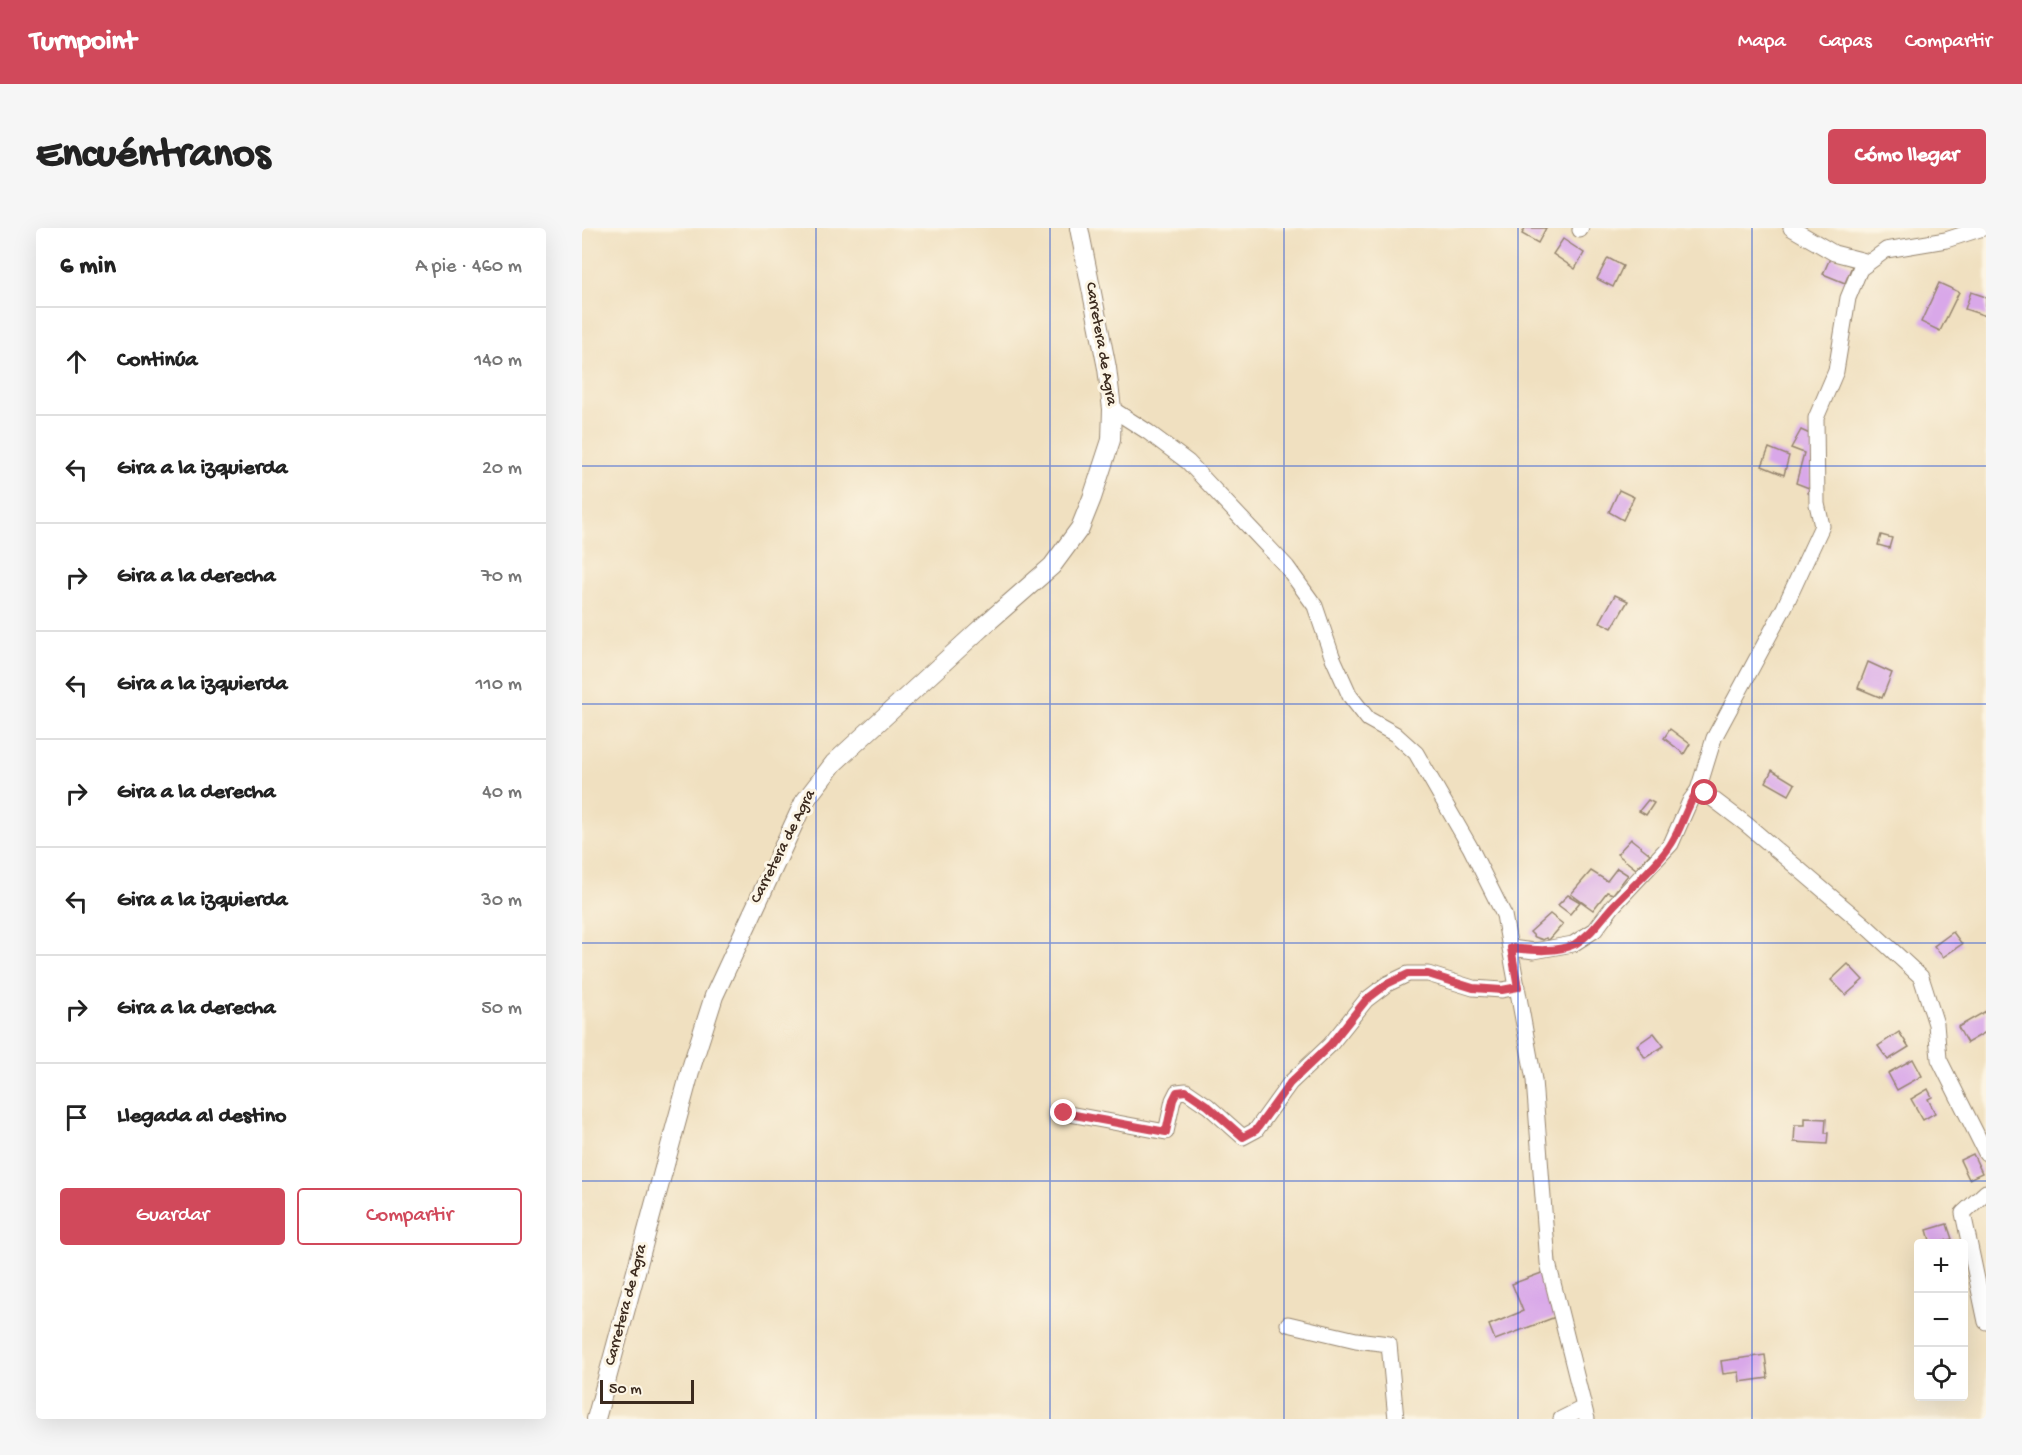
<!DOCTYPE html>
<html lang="es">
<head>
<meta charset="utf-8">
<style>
	:root { --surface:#fff; --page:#f6f6f6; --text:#222; --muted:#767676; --line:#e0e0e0; --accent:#d1495b }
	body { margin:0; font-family:"Gochi Hand",sans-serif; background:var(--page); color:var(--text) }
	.controls { position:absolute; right:18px; bottom:18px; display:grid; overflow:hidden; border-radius:6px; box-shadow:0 6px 24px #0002 }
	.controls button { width:54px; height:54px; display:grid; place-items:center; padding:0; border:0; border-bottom:2px solid var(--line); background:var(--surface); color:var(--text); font:30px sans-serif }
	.scale { position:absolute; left:18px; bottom:15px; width:94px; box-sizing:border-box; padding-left:6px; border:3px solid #3b2a1e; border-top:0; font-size:16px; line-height:21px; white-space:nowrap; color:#3b2a1e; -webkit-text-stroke:4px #fcf5e5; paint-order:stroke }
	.stop { position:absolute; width:18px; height:18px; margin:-14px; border:4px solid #d1495b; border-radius:50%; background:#fff }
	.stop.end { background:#d1495b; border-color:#fff; box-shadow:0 2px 6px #0008 }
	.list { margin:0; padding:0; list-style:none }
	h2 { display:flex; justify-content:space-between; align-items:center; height:78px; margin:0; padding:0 24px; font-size:26px }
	h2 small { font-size:20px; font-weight:400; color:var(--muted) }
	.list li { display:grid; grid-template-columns:39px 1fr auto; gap:18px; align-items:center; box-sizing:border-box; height:108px; padding:0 24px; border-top:2px solid var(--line) }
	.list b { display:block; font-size:22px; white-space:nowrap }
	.list em { font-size:20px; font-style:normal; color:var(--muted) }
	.actions { display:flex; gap:12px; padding:18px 24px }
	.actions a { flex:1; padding:14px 0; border:2px solid var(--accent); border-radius:6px; text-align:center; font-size:21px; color:var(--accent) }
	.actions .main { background:var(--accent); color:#fff }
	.icon { flex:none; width:33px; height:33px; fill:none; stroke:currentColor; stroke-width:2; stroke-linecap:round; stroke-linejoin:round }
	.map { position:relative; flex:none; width:1404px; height:1191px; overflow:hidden; border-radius:6px }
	header { display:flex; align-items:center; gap:36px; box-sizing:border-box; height:84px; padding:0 30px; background:var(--accent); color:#fff }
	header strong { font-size:28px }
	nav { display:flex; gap:33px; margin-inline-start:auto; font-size:21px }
	.intro { display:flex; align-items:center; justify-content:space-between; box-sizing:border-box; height:144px; padding:0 36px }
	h1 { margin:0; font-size:42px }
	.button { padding:15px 27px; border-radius:6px; background:var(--accent); color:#fff; font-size:21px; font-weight:700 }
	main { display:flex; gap:36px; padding:0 36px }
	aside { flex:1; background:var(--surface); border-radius:6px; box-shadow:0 6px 24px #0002 }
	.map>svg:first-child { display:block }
	.building { fill:#d9a8e9 }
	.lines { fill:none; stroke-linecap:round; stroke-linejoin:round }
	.minor-casing { stroke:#96856f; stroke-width:17 }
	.tertiary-casing { stroke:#96856f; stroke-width:20 }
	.minor { stroke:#fff; stroke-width:15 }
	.tertiary { stroke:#fff; stroke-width:18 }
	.route { stroke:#d1495b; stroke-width:8 }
	.grid { fill:none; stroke:#1d4ed8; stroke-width:1.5; stroke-opacity:0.55 }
	.labels { text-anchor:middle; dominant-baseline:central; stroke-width:6; stroke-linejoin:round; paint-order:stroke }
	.street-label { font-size:16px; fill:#3b2a1e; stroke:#fcf5e5 }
</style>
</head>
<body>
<header>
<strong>Turnpoint</strong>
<nav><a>Mapa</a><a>Capas</a><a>Compartir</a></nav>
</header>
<div class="intro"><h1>Encuéntranos</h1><a class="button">Cómo llegar</a></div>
<main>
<aside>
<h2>6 min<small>A pie · 460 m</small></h2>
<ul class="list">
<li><svg class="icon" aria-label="ahead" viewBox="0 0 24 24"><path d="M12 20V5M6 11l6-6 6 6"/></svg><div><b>Continúa</b></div><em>140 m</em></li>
<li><svg class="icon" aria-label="left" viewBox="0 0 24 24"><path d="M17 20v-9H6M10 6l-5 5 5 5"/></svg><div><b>Gira a la izquierda</b></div><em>20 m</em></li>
<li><svg class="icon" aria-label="right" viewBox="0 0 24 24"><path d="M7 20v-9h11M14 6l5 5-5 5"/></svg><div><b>Gira a la derecha</b></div><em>70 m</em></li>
<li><svg class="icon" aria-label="left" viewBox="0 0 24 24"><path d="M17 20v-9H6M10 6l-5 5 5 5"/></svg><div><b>Gira a la izquierda</b></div><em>110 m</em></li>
<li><svg class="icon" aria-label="right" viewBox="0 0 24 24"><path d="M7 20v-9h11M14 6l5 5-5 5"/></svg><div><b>Gira a la derecha</b></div><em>40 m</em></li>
<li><svg class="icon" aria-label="left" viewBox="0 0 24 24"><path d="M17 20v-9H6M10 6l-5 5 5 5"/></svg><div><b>Gira a la izquierda</b></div><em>30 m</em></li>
<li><svg class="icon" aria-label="right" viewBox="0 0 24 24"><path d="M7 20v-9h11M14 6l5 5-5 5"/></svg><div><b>Gira a la derecha</b></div><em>50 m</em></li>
<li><svg class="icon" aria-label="arrive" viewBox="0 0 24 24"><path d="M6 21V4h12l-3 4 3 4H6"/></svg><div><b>Llegada al destino</b></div></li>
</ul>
<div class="actions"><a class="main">Guardar</a><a>Compartir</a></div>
</aside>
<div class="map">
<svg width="1404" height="1191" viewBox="0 0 1404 1191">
	<rect width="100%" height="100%" fill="#fcf5e5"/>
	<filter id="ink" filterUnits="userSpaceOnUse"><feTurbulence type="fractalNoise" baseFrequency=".0167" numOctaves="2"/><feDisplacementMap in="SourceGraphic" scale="12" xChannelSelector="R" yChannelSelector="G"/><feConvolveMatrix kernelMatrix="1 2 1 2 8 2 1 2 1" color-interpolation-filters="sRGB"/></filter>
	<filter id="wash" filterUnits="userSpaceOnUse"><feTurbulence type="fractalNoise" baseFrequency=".008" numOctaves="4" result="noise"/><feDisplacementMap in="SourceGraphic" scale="24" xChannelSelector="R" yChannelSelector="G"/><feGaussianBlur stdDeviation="1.35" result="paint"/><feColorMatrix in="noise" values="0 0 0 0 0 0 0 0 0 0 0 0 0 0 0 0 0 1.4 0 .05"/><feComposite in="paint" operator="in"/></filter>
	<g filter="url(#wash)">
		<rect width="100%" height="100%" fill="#f0e0c0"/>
		<g id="blocks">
			<!-- building -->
			<g class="building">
				<path d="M943 0H964L956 15 940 6Z"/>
				<path d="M981 11 1002 25 993 41 971 26Z"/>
				<path d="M1249 28 1270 38 1263 55 1241 46Z"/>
				<path d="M1026 30 1041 38 1031 59 1015 51Z"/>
				<path d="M1357 55 1377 64 1358 103 1339 94Z"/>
				<path d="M1389 64 1404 69V88L1383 81Z"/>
				<path d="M1219 202 1232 208 1229 267 1226 265 1227 260 1214 255 1222 225 1209 220Z"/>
				<path d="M1187 220 1207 228 1202 247 1180 238Z"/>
				<path d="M1037 262 1052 269 1041 292 1027 284Z"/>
				<path d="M1299 307 1310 310 1307 320 1296 317Z"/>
				<path d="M1033 367 1046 373 1030 400 1018 394Z"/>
				<path d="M1286 434 1310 445 1300 470 1276 460Z"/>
				<path d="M1088 501 1108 516 1102 526 1082 510Z"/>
				<path d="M1190 542 1213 556 1207 567 1184 554Z"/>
				<path d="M1066 572 1072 575 1064 587 1057 583Z"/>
				<path d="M1049 611 1068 626 1054 641 1035 626Z"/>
				<path d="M1035 640 1046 647 1031 666 1025 664 1011 682 989 666 1009 643 1025 653Z"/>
				<path d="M986 667 998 674 988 686 976 677Z"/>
				<path d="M968 686 981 696 967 712 964 710 961 712 953 709 948 704Z"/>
				<path d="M1371 704 1380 716 1361 729 1352 718Z"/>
				<path d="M1266 736 1281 752 1264 767 1249 752Z"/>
				<path d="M1404 783V804L1385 815 1376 799Z"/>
				<path d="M1317 804 1327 819 1306 832 1296 818Z"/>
				<path d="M1072 805 1082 818 1063 830 1055 817Z"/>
				<path d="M1331 831 1340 848 1315 862 1306 845Z"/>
				<path d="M1346 861 1350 869 1346 871 1353 885 1341 892 1329 871Z"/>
				<path d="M1223 890 1244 891 1243 905H1246L1245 916 1212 914 1213 897H1223Z"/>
				<path d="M1391 926 1400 945 1387 951 1378 932Z"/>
				<path d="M1365 996 1370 1011 1349 1016 1345 1002Z"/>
				<path d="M965 1043 976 1088 913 1112 907 1097 941 1083 930 1056Z"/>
				<path d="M1183 1127 1186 1150 1158 1154 1157 1144 1141 1146 1139 1133Z"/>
			</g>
		</g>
	</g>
	<g filter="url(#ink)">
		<use href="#blocks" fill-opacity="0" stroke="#96856f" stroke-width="1.5"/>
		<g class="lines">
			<defs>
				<g id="minor">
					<path d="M1209 0 1252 25 1287 34"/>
					<path d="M998 2 999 0"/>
					<path d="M530 181 566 204 606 234 705 339 733 378 750 428 768 468 786 491 813 506 834 525 888 619 922 687 952 852 966 1035 1005 1191"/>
					<path d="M1116 562 1123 565 1164 596 1286 700 1339 749 1354 796 1357 831 1404 925"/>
					<path d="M929 720 952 723 991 716 1013 702 1031 678 1089 616 1108 573 1116 562 1132 510 1202 380 1240 298 1235 276 1234 190 1254 143 1266 70 1278 41 1304 22 1364 12 1401 0"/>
					<path d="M482 885 584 904 591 872 595 864 604 863 626 878 661 909 674 902 708 855 748 817 784 772 805 756 826 746H846L891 760 920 762 936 759"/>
					<path d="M1404 964 1381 985 1404 1094"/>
					<path d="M706 1096 774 1112 807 1116 814 1191"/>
					<path d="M979 1191 1001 1180"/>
				</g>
				<path id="tertiary" d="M14 1191 110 837 132 768 222 574 252 535 398 401 470 338 498 300 510 270 529 212 530 181 525 140 497 0"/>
			</defs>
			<!-- minor casing -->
			<use href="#minor" class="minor-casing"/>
			<!-- tertiary casing -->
			<use href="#tertiary" class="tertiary-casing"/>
			<!-- minor -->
			<use href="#minor" class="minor"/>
			<!-- tertiary -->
			<use href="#tertiary" class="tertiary"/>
		</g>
	</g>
	<g class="lines" filter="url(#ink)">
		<!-- route -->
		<path class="route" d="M482 885 584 904 591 872 595 864 604 863 626 878 661 909 674 902 708 855 748 817 784 772 805 756 826 746H846L891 760 920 762 936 759 929 720C949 722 974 725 993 716 1010 706 1019 691 1032 677 1049 659 1077 636 1089 616 1100 599 1104 579 1116 562L1123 565"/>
	</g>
	<!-- grid -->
	<path class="grid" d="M234 0V1191M468 0V1191M702 0V1191M936 0V1191M1170 0V1191M0 238H1404M0 476H1404M0 715H1404M0 953H1404"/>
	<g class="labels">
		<!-- street labels -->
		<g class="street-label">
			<text transform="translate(518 116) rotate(80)">Carretera de Agra</text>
			<text transform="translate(202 619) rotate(-63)">Carretera de Agra</text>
			<text transform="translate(45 1077) rotate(-75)">Carretera de Agra</text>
		</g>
	</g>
</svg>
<div class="controls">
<button>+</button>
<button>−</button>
<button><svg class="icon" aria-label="locate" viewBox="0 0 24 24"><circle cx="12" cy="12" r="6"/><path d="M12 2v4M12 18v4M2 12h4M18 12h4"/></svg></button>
</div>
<div class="scale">50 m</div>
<div class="stop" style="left:1123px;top:565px"></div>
<div class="stop end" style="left:482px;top:885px"></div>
</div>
</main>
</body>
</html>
